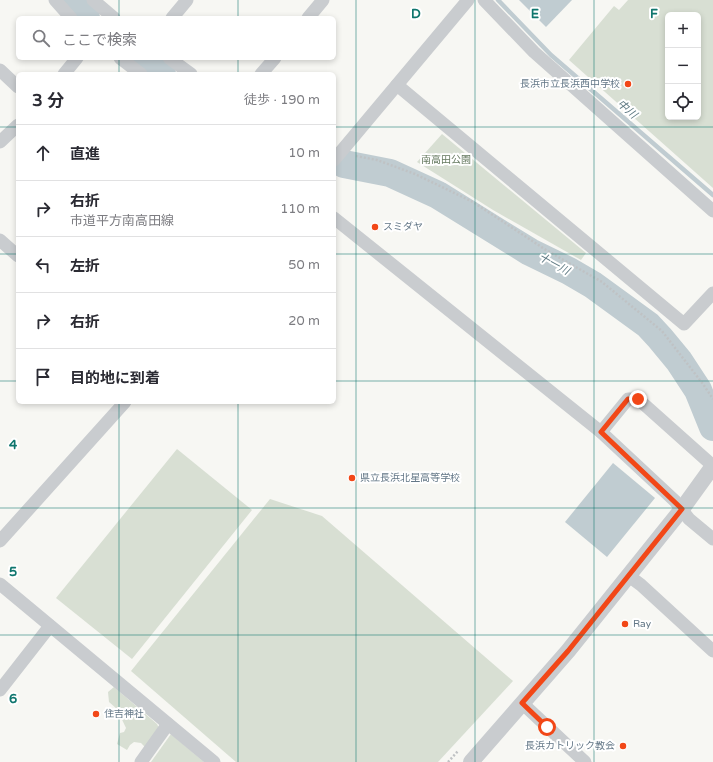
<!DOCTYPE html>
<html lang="ja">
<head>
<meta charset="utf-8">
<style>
	:root { --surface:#fff; --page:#f2f2f3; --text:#2b2b33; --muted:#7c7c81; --line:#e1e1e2 }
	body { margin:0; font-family:"Varela Round","Noto Sans JP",sans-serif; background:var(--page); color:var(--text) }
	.controls { position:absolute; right:12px; top:12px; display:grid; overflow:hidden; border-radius:6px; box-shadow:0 2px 6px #0003 }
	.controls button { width:36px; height:36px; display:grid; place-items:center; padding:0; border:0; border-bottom:1px solid var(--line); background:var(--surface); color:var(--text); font:20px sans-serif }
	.stop { position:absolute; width:12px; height:12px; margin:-9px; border:3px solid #f24717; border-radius:50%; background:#fff }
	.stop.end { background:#f24717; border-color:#fff; box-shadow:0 1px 4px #0008 }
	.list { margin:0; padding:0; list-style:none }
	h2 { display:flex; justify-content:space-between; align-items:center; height:52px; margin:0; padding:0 16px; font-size:17px }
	h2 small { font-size:13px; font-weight:400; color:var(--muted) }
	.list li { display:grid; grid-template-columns:26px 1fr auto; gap:12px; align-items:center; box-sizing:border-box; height:56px; padding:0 16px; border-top:1px solid var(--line) }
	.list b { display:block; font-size:15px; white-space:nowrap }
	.list p { margin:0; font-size:13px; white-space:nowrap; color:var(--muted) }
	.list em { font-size:13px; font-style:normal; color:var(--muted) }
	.icon { flex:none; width:22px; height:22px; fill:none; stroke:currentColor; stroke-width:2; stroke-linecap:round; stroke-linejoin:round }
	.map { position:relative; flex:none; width:713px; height:762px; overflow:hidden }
	.search { position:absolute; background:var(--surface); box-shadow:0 2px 6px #0003; left:16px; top:16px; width:320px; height:44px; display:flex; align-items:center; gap:10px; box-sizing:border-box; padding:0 14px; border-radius:6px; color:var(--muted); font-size:15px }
	.panel { position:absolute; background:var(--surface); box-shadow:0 2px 6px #0003; left:16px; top:72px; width:320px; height:332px; border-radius:6px }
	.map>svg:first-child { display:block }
	.green { fill:#d8dfd3; fill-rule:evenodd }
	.water { fill:#c0ccd1 }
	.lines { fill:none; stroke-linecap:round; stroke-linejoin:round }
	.stream { stroke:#c0ccd1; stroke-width:4.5 }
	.river { stroke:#c0ccd1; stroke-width:28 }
	.path { stroke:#bfc2c4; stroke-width:2.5; stroke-dasharray:2 2; stroke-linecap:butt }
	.minor { stroke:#c9cccf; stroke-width:13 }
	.tertiary { stroke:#c9cccf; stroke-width:16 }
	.route { stroke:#f24717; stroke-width:5 }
	.grid { fill:none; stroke:#0f766e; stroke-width:1; stroke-opacity:0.55 }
	.poi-dot { fill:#f24717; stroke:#fff; stroke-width:1.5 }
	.labels { text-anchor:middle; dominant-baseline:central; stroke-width:4; stroke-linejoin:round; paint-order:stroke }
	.poi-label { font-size:10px; fill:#637787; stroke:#fff; text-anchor:start }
	.park-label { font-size:10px; fill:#64785e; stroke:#fff }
	.water-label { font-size:11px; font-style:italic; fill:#5f7a83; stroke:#fff }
	.grid-label { font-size:13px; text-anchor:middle; font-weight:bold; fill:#0f766e; stroke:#fff; stroke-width:4; stroke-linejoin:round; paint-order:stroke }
</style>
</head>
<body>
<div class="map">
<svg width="713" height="762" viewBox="0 0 713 762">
	<rect width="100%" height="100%" fill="#f7f7f3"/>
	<!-- green -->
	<g class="green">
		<path d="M628 0H713V188L569 60 614 6 619 10ZM668 15H698V117H668Z"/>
		<path d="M442 134 586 253 581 260 493 210 417 162Z"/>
		<path d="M177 449 252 510 132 659 56 598Z"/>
		<path d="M270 499 322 516 513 681 438 762H236L131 671Z"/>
		<path d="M114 687 157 724 160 730 146 748 141 743 134 742 130 745 127 750 117 744 120 733 124 732 126 728 117 709 109 702 108 692Z"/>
		<path d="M171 734 204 762H151Z"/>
	</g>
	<!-- water -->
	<g class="water">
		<path d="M519 0H572L546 27Z"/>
		<path d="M613 463 655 498 607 557 565 522Z"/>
	</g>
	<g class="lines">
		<!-- stream -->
		<path class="stream" d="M498 0 551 55 713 195"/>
		<!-- river -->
		<g class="river">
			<path d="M68 0 86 18"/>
			<path d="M140 58 162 74"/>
			<path d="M344 164 390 173 438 195 530 252 569 271 593 285 648 325 660 338 679 361 698 390 713 427"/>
		</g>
		<!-- path -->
		<g class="path">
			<path d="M356 156 377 160 415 174 473 202 546 250 602 282 662 331 703 384 713 399"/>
			<path d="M448 762 458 751"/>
		</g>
		<!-- minor -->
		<g class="minor">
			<path d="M55 0 71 18"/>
			<path d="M93 0 114 18"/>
			<path d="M484 0 534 52 713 211"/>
			<path d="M172 18 187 0"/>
			<path d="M308 18 323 0"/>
			<path d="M120 58 141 74"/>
			<path d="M169 58 191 74"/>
			<path d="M0 70 18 87"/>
			<path d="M64 74 77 58"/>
			<path d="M261 74 275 58"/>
			<path d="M397 85 684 324 713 293"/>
			<path d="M0 142 18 125"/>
			<path d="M334 160 468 0"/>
			<path d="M334 218 601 432 675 501 689 519 713 539"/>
			<path d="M0 240 18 256"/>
			<path d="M601 432 628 399H638L713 466"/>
			<path d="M0 541 125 402"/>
			<path d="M629 576 641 585 713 651"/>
			<path d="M0 584 214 762"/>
			<path d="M0 690 50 626"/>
			<path d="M522 703 585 762"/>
			<path d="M141 762 168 724"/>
		</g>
		<!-- tertiary -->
		<path class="tertiary" d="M471 762 568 651 682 509 713 466"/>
	</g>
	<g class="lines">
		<!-- route -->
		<path class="route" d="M547 727 522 703 568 651 682 509 601 432 628 399H638"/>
	</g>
	<!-- grid -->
	<path class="grid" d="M119 0V18M238 0V18M356 0V762M475 0V762M594 0V762M119 58V74M238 58V74M0 127H18M334 127H713M0 254H18M334 254H713M0 381H18M334 381H713M119 402V762M238 402V762M0 508H713M0 635H713"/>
	<!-- markers -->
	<g class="poi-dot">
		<circle cx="628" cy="84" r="4"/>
		<circle cx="375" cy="227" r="4"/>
		<circle cx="352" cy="478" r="4"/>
		<circle cx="625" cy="624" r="4"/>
		<circle cx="96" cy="714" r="4"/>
		<circle cx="623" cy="746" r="4"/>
	</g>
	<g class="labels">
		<!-- poi labels -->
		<g class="poi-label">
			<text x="620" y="84" text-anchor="end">長浜市立長浜西中学校</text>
			<text x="383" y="227">スミダヤ</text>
			<text x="360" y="478">県立長浜北星高等学校</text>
			<text x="633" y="624">Ray</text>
			<text x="104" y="714">住吉神社</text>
			<text x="615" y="746" text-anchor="end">長浜カトリック教会</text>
		</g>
		<!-- park labels -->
		<g class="park-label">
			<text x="446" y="160">南高田公園</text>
		</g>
		<!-- water labels -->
		<g class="water-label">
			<text transform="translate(627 109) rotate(41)">中川</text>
			<text transform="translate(554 264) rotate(28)">十一川</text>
		</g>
	</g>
	<g class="grid-label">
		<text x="416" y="18">D</text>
		<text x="535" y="18">E</text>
		<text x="654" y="18">F</text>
		<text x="13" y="449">4</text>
		<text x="13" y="576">5</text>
		<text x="13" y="703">6</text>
	</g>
</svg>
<div class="controls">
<button>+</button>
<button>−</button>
<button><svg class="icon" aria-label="locate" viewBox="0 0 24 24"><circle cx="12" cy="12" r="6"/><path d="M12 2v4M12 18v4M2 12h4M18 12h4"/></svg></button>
</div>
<div class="stop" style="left:547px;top:727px"></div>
<div class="stop end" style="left:638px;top:399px"></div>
<div class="search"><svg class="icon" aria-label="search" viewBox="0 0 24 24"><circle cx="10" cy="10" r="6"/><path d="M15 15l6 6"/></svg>ここで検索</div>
<section class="panel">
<h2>3 分<small>徒歩 · 190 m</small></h2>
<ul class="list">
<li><svg class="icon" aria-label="ahead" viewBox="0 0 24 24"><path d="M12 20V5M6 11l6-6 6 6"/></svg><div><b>直進</b></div><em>10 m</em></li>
<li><svg class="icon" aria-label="right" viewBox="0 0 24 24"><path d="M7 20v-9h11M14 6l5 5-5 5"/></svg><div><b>右折</b><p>市道平方南高田線</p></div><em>110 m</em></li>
<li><svg class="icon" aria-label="left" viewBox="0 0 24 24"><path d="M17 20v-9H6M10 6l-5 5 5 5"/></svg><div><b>左折</b></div><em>50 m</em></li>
<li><svg class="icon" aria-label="right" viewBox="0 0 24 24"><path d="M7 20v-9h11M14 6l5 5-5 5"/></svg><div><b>右折</b></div><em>20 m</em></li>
<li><svg class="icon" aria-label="arrive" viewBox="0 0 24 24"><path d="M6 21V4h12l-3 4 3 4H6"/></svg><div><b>目的地に到着</b></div></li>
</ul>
</section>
</div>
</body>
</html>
